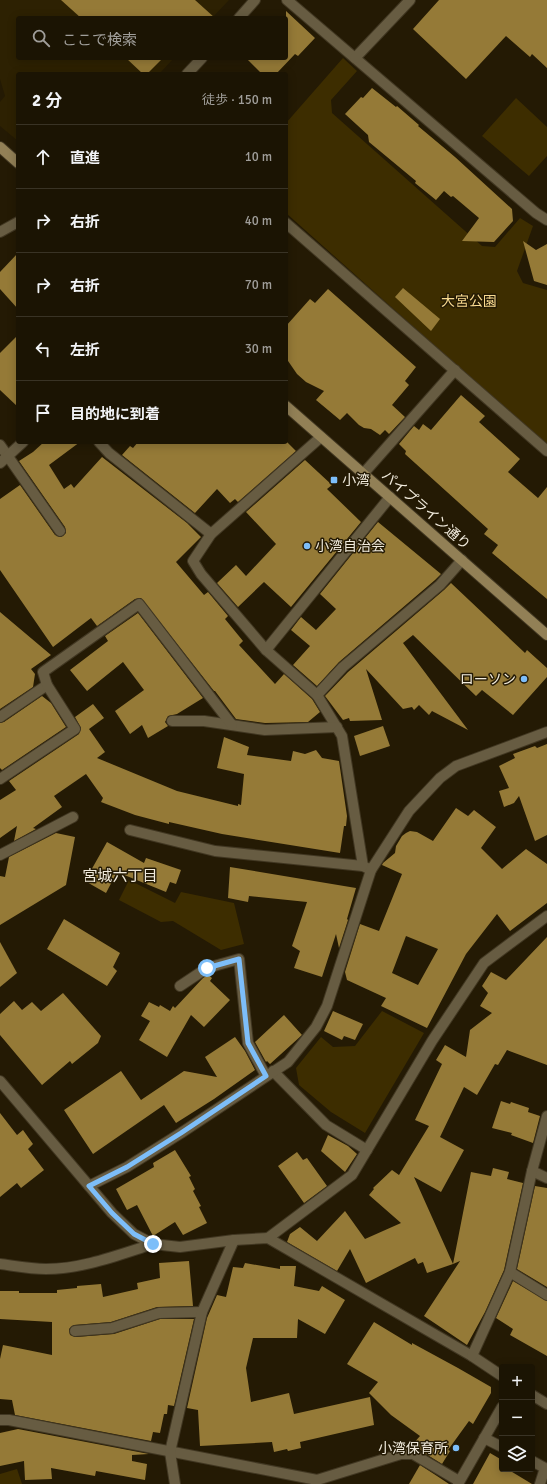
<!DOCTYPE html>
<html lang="ja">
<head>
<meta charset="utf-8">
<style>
	:root { --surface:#1b1403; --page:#241d0d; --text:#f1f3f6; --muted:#a09e9a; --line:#393325 }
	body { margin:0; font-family:Signika,"Noto Sans JP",sans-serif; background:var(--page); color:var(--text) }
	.controls { position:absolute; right:12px; bottom:12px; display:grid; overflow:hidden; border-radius:4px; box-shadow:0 2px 10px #0003 }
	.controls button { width:36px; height:36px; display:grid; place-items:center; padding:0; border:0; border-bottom:1px solid var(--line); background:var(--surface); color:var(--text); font:20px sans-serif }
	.stop { position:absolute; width:12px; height:12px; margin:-9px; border:3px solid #7dbef9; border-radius:50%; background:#fff }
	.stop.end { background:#7dbef9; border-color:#fff; box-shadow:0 1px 4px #0008 }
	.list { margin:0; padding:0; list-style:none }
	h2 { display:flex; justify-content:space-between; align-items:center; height:52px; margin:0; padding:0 16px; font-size:17px }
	h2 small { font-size:13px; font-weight:400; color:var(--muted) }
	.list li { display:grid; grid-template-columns:26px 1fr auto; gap:12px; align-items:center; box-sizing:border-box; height:64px; padding:0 16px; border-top:1px solid var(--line) }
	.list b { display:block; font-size:15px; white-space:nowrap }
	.list em { font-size:13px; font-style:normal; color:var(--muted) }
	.icon { flex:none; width:22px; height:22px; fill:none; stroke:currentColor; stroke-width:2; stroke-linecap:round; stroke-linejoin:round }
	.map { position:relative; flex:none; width:547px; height:1484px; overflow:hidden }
	.search { position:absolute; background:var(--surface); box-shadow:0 2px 10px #0003; left:16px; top:16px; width:272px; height:44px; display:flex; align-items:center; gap:10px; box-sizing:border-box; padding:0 14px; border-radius:4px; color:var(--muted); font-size:15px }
	.panel { position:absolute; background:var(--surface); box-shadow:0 2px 10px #0003; left:16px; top:72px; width:272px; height:372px; border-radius:4px }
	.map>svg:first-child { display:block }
	.built { fill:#2d2102 }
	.green { fill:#3d2d00 }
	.building { fill:#957a37; fill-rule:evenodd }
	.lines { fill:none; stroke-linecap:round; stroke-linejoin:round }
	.street-casing { stroke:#413722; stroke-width:12 }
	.secondary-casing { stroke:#413722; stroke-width:12 }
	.street { stroke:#675c42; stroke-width:10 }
	.secondary { stroke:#928056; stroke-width:10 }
	.route { stroke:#7dbef9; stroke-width:5 }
	.poi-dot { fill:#7dbef9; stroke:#241a04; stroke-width:1.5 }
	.labels { text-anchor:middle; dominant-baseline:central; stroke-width:3; stroke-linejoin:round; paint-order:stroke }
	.park-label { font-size:14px; fill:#f9da90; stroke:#241a04 }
	.poi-label { font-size:14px; fill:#f1ebdd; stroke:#241a04; text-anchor:start }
	.street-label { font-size:14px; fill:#f1ebdd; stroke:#241a04 }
	.neighbourhood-label { font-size:15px; fill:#f1ebdd; stroke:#241a04 }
</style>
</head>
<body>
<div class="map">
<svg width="547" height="1484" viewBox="0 0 547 1484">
	<rect width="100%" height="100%" fill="#241a04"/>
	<!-- built -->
	<path class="built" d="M0 0H229L212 18H18V58H174L159 74H18V141L0 126V102L5 96 0 79Z"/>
	<!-- green -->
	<g class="green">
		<path d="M343 58 357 71 331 100 332 113 482 246 495 247 520 218 533 226 517 271 523 283 547 290V446L286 213V123Z"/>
		<path d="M516 98 547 127V156L529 176 482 136Z"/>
		<path d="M129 880 175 903 181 892 234 903 244 944 221 950 173 921 161 922 119 900Z"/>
		<path d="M382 1011 424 1033 365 1133 331 1112 299 1085 296 1068 321 1037 333 1047 355 1046Z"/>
		<path d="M17 1469 22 1484H0V1474Z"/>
	</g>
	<!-- building -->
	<g class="building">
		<path d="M61 0H195L215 18H81Z"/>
		<path d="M439 0H547V68L532 54 530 57 506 36 466 79 413 29Z"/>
		<path d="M286 11 315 38 298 56 295 54 276 74H262L246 58H286Z"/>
		<path d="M126 58H163L147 74H143Z"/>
		<path d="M372 88 396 107 397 106 419 125 418 126 455 157 512 209 513 221 494 242 462 241 479 218 453 196 451 197 444 191 436 200 415 183 416 181 369 142 368 135 345 114 361 97 363 98Z"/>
		<path d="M523 241 536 250 547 244V285L534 281Z"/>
		<path d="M18 253V309L0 289V272Z"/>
		<path d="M403 288 440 319 431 331 395 297Z"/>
		<path d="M328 289 416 367 405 381 409 385 392 405 405 417 389 434 385 430 380 435 371 429 364 428 359 425 347 413 340 420 316 400 324 391 306 382 297 374 286 358V326L310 299 315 303Z"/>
		<path d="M18 335V407L0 390V353Z"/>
		<path d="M461 395 485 416 479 422 520 459 508 472 538 498 547 487V599L492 553 498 545 484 534 488 529 405 454 406 451 399 444 414 426 419 430 423 424 431 430Z"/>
		<path d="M44 442H80L49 465 64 489 71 484 74 488 102 457 187 523 201 537 176 562 204 595 208 592 228 616 225 619 243 641 239 645 275 684 284 674 312 699 320 712 308 722 265 723 236 719 215 691H214L141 598 135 599 97 626 91 618 53 647 0 570V499L20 485 55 535 61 537 66 533 65 527 19 461 33 452Z"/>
		<path d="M138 442H287L296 451 238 502 235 499 230 503 217 489 195 513 122 455 130 446 133 448Z"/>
		<path d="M305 460 332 485 327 489 361 522 291 607 264 582 238 607 217 583 236 565 246 576 276 544 246 512Z"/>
		<path d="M378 522 441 574 435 580 339 662 317 686 293 665 310 646 291 630 301 617 316 630 336 609 320 594Z"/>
		<path d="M451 583 525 653 527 650 547 668V677L513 715 482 690 476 696 413 635 403 643 468 730 432 711 429 715 419 705 414 710 412 707 403 709 366 669 382 720 350 721 349 718 343 720 325 696 348 672 444 590Z"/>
		<path d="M0 612 51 655 31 669 35 674 33 687 0 709Z"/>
		<path d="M138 613 203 698 177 714 168 716 165 722 168 726 148 738 142 725 130 734 115 711 144 690 123 662 87 691 70 670 108 641 105 636Z"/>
		<path d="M42 696 51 703 66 727 2 770 0 768V723L4 722Z"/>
		<path d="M93 704 104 718 89 729 105 752 97 758 177 791 238 806V804L241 805 244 774 217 768 224 737 249 747 247 755 291 761 293 751 305 754 316 750 322 758 339 761 347 816 346 826H344L340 853 222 834 169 822V824L135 815 101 802 103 798 86 774 54 796 62 807 33 828 36 829 14 841 17 826 0 838V800L16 790 9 781 79 734 81 728 75 717Z"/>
		<path d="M383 726 390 746 360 756 354 736Z"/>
		<path d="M547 744V835L535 841 519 796 514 803 504 807 499 791 509 788 499 766 515 758 513 754 535 746 537 748Z"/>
		<path d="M456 808 468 816 474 810 496 827 481 848 502 869 526 849 547 864V903L510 931 497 914 466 954 427 1028 381 1006 386 998 347 980 345 972 360 924 379 931 402 874 382 865 383 863 395 853 396 846 402 836 406 833 410 831 417 832 433 841ZM406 936 438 949 418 985 392 973Z"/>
		<path d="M56 833 75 837 66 885 0 925V876L5 877 9 857Z"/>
		<path d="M107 842 144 863 146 858 181 870 176 884 170 882 166 892 117 872 106 893 85 881Z"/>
		<path d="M230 867 356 888 347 919 348 920 339 948 336 934 322 977 294 968 300 951 292 946 307 902 249 896 248 902 228 898Z"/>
		<path d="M64 919 120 953 113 967 117 971 107 986 47 949Z"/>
		<path d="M547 937V1065L507 1050 498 1065 495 1064 477 1095 464 1087 440 1137 464 1150 441 1192 414 1177 453 1264 427 1273 423 1262 418 1264 415 1258 366 1283 350 1249 337 1271 287 1242 290 1234 300 1227 317 1241 345 1211 365 1239 401 1223 369 1195 374 1189 373 1188 392 1170 399 1175 429 1126 415 1120 442 1064 436 1060 445 1045 466 1057 470 1030 492 1013 480 1006 488 993 482 986 491 972 506 980Z"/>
		<path d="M0 942 17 973 0 987Z"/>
		<path d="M208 975 212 978 210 981 230 1000 204 1027 191 1015 167 1057 139 1040 150 1021 141 1016 149 1002 159 1007 160 1005 170 1011 173 1006 175 1008 203 978Z"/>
		<path d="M63 993 101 1036 98 1043 72 1064 70 1061 42 1085 0 1035V1014L14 1001 22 1010 32 1002 41 1011Z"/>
		<path d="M333 1011 363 1024 355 1040 344 1036 342 1040 324 1031Z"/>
		<path d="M284 1015 302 1035 270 1064 267 1061 266 1062 255 1042Z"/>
		<path d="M235 1037 245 1051 255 1070 214 1099 176 1123 164 1105 93 1154 64 1110 121 1071 141 1100 184 1071 217 1077 205 1057Z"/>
		<path d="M501 1101 510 1104 511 1102 529 1108 528 1112 540 1116 533 1143 511 1135 512 1133 492 1128Z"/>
		<path d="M0 1113 17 1135 23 1130 33 1144 28 1149 44 1170 21 1188 17 1183 0 1197Z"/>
		<path d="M328 1135 348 1146 357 1154 345 1172 321 1151Z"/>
		<path d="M175 1150 191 1176 189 1177 195 1189 193 1191 201 1206 199 1207 207 1223 183 1235 175 1222 153 1236 137 1205 127 1210 116 1189 154 1167 153 1163Z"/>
		<path d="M297 1152 303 1160 307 1158 327 1186 304 1203 278 1166Z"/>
		<path d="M493 1168 509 1172 507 1179 523 1183 504 1270 485 1312 467 1345 424 1316 460 1261 453 1264 471 1172 491 1176Z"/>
		<path d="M535 1186 547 1188V1287L517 1269Z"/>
		<path d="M189 1261 193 1306 157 1307 111 1322 74 1325 69 1329 70 1335 76 1337 114 1334 160 1319H194L174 1406 168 1405 167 1414H164L160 1433 153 1432 151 1441 15 1415 12 1400 0 1399V1359L3 1345 52 1355V1322L0 1319V1291H19V1293H57V1290L77 1288V1286L101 1284 103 1297 138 1289 137 1283 160 1278 159 1263Z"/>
		<path d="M245 1263 280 1269V1266H296L294 1286 319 1291 322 1286 345 1300 325 1334 298 1319 297 1338H253L246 1368 251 1402 289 1393 294 1414 370 1397 374 1425 300 1442 301 1448 288 1451 287 1449 274 1452 272 1442 200 1446 198 1410 187 1408 207 1318 217 1295 226 1297 233 1267 243 1268Z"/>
		<path d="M513 1281 547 1301V1356L510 1335 513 1329 496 1318Z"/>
		<path d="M374 1322 412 1345V1343L458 1368 491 1387V1393L473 1424 469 1421 448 1450 450 1451 442 1464 426 1454 413 1444 420 1436 391 1415 369 1393 378 1382 347 1364Z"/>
		<path d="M18 1429 149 1454 132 1455V1461L147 1464 145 1480 96 1471 95 1476 51 1468 52 1479 25 1480 24 1461 0 1466V1433Z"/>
		<path d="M490 1453 502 1460V1469H507L532 1484H473Z"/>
		<path d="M420 1465 437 1476 449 1484H409Z"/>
	</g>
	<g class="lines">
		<defs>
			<g id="street">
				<path d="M287 0 536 213 547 220"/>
				<path d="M239 18 255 0"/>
				<path d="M355 58 410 0"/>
				<path d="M187 74 202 58"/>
				<path d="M286 223 547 451"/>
				<path d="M0 232 18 222"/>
				<path d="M321 437 211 534 193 561 201 574 266 650 317 695 342 736 363 866 371 870"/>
				<path d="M99 442 109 453 211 534"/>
				<path d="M0 445 60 531"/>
				<path d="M0 463 23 442"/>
				<path d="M363 474 455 370"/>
				<path d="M266 650 390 497"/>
				<path d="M317 695 343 667 440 585 462 560"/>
				<path d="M0 717 47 685"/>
				<path d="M172 721H204L265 730 337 727"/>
				<path d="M0 779 75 729 47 685 43 672 139 604 232 725"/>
				<path d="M130 830 215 851 363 866"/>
				<path d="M0 855 73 817"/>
				<path d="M180 986 207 968 239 959 248 1043 266 1076"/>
				<path d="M273 1071 326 1125 367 1150"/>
				<path d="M0 1081 112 1213 134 1234 153 1244 180 1247 234 1240 268 1238 472 1356 502 1376"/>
				<path d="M532 1171 547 1178"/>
				<path d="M89 1186 127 1167 181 1133 288 1062 316 1027 327 1006 371 870 409 811 440 778 456 766 547 732"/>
				<path d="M268 1238 352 1175 432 1041 484 963 547 916"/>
				<path d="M0 1264C15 1266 31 1269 46 1269 83 1269 118 1255 153 1244"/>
				<path d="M510 1272 547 1295"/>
				<path d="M75 1331 112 1328 159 1313 202 1312"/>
				<path d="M472 1356 510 1272 532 1171 547 1116"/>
				<path d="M532 1395 547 1404"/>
				<path d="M0 1420H9L317 1480 401 1454H413L459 1481"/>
				<path d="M484 1438 502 1447"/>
				<path d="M532 1461 545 1468 540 1484"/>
				<path d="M175 1484 170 1452 202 1312 234 1240"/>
				<path d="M458 1484 502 1407"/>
			</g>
			<g id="secondary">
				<path d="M0 147 18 163"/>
				<path d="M286 406 547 635"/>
			</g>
		</defs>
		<!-- street casing -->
		<use href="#street" class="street-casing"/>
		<!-- secondary casing -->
		<use href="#secondary" class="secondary-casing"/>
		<!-- street -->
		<use href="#street" class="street"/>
		<!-- secondary -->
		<use href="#secondary" class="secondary"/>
	</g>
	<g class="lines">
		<!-- route -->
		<path class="route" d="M153 1244 134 1234 112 1213 89 1186 127 1167 181 1133 266 1076 248 1043 239 959 207 968"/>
	</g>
	<!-- markers -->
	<g class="poi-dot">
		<rect x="330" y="476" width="8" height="8" rx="2"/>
		<circle cx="307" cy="546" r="4"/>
		<circle cx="524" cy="679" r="4"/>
		<circle cx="456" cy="1448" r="4"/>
	</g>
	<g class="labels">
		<!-- park labels -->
		<g class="park-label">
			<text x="469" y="301">大宮公園</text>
		</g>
		<!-- poi labels -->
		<g class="poi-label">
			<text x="342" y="480">小湾</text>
			<text x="315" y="546">小湾自治会</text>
			<text x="516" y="679" text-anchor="end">ローソン</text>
			<text x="448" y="1448" text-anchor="end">小湾保育所</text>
		</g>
		<!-- street labels -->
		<g class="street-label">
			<text transform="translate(426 510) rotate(41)">パイプライン通り</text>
		</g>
		<!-- neighbourhood labels -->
		<g class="neighbourhood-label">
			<text x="120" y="876">宮城六丁目</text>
		</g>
	</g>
</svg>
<div class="controls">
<button>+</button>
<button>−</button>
<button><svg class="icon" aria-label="layers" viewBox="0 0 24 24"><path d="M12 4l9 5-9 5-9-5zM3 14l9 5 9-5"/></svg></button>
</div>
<div class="stop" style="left:207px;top:968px"></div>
<div class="stop end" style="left:153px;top:1244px"></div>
<div class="search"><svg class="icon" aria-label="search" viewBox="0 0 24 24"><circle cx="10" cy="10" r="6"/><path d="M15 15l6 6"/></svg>ここで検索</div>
<section class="panel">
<h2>2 分<small>徒歩 · 150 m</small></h2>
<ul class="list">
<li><svg class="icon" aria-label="ahead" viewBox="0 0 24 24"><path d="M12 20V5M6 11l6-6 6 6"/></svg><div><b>直進</b></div><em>10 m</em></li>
<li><svg class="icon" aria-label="right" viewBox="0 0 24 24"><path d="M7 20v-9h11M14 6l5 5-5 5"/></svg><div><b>右折</b></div><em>40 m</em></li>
<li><svg class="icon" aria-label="right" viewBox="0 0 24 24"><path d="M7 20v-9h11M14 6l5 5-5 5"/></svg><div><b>右折</b></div><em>70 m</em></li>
<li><svg class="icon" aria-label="left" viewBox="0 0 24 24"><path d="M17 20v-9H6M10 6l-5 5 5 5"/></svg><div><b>左折</b></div><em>30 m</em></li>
<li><svg class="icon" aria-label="arrive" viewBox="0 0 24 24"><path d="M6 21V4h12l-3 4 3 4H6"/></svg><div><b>目的地に到着</b></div></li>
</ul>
</section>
</div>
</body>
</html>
